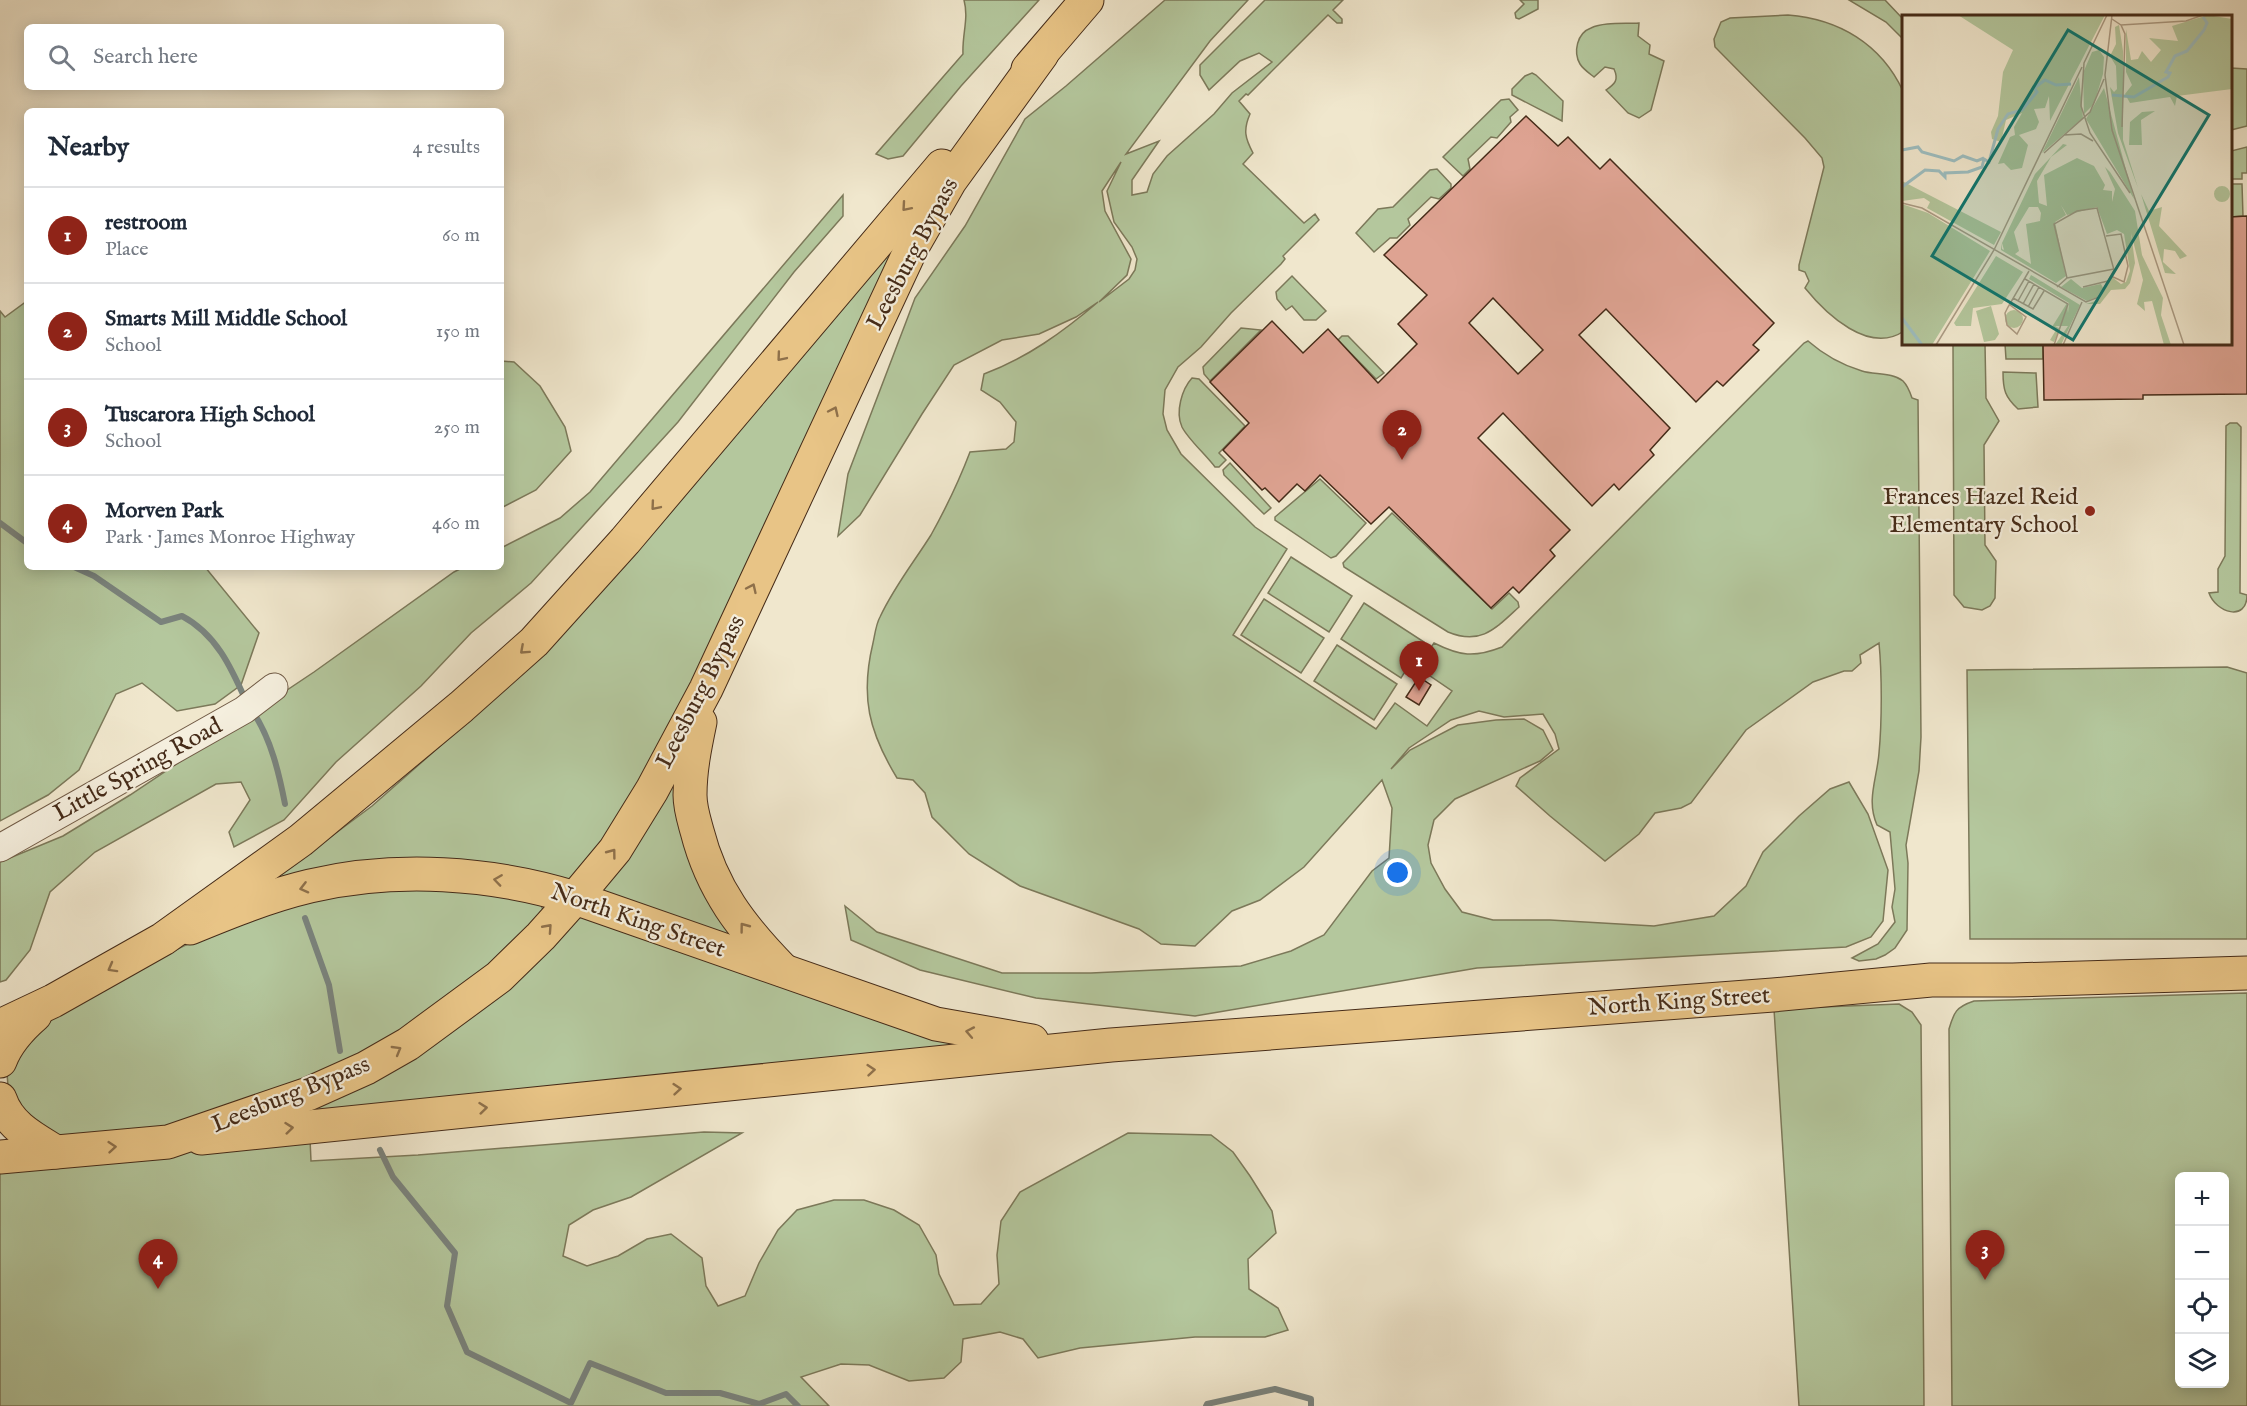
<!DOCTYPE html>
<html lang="en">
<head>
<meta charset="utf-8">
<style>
	:root { --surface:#fff; --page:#f2f2f3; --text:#1f2937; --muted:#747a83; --line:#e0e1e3; --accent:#8f2418 }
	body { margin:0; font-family:"IM FELL English",serif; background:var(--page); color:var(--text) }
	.controls { position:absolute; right:18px; bottom:18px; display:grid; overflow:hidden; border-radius:9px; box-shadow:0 3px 15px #0003 }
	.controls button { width:54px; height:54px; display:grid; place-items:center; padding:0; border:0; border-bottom:2px solid var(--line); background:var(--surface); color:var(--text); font:30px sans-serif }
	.you { position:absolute; left:1398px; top:873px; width:21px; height:21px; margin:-15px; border:4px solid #fff; border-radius:50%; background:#1a73e8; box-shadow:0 0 0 9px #1a73e833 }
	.badge { display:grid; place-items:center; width:39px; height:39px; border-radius:50%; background:var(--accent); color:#fff; font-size:20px; font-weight:700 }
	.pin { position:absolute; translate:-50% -50px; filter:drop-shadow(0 2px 3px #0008) }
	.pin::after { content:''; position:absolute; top:32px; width:21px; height:18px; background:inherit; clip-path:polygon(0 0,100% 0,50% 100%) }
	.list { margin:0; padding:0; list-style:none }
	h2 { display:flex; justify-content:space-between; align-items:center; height:78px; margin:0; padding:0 24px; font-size:26px }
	h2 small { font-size:20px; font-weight:400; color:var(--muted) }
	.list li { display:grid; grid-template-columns:39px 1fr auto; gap:18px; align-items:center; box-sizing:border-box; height:96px; padding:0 24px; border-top:2px solid var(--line) }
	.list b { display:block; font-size:22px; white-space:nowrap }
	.list p { margin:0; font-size:20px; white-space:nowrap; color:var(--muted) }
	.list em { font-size:20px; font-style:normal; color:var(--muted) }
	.icon { flex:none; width:33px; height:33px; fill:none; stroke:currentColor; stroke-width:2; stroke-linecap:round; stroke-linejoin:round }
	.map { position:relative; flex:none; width:2247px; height:1406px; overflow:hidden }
	.search { position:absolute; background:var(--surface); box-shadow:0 3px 15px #0003; left:24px; top:24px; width:480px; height:66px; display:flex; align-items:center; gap:15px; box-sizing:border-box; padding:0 21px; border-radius:9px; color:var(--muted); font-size:22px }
	.panel { position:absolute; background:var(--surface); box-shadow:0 3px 15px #0003; left:24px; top:108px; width:480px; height:462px; border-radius:9px }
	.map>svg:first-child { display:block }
	.green { fill:#b4c79d; stroke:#7c795a; stroke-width:1.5; fill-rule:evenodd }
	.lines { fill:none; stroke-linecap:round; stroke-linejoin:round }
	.stream { stroke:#7a837d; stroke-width:6 }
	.building { fill:#dea392; stroke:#452b18; stroke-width:1.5; fill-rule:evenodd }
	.minor-casing { stroke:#705a45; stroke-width:29 }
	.major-casing { stroke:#452b18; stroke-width:35 }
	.highway-casing { stroke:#452b18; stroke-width:35 }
	.minor { stroke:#f5efde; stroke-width:27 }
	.major { stroke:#e8c486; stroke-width:33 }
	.highway { stroke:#e8c486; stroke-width:33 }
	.oneway { stroke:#8e704a }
	.poi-dot { fill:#8f2418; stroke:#f5efde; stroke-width:2 }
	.labels { text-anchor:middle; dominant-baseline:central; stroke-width:4.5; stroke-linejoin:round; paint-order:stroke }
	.street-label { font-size:24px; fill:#452b18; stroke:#f5efde }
	.poi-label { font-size:24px; fill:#452b18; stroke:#f5efde; text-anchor:end }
	.inset-river { fill:none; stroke:#9dbec0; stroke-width:3 }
	.inset-road { fill:none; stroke:#ac9c85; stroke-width:1.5 }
	.view { fill:#0f766e; fill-opacity:0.15; stroke:#0f766e; stroke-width:3 }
	.inset-edge { fill:none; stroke:#452b18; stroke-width:3 }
</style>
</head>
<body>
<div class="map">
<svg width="2247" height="1406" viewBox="0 0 2247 1406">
	<rect width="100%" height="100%" fill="#f0e7cd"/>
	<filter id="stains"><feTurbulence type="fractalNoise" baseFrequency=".00333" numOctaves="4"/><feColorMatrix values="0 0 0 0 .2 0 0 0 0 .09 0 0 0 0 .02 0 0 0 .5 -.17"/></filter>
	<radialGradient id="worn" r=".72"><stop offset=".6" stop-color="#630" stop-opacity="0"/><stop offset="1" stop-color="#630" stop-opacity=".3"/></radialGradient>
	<!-- green -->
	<g class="green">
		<path d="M964 0H1039L961 86 903 156 888 159 876 154 963 54C962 34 969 19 964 0Z"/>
		<path d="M1165 0H1248L1210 41 1126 154 1159 141 1132 180V195L1147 192 1153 174 1167 156 1214 114 1232 93 1272 62 1259 53 1240 61 1209 90 1200 75V65L1265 0H1343L1333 10 1342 19V23H1337L1328 15 1248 95 1246 94 1239 101 1250 114C1243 130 1245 138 1253 153L1243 164 1304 223 1315 214 1319 220 1283 256 1285 259 1281 264 1231 313 1201 347 1178 367 1165 390 1163 414 1167 430 1181 454 1255 527 1287 549 1233 635 1376 729 1395 703 1427 726 1452 691 1417 667 1434 643C1460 656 1474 658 1502 647L1804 343 1808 341C1824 355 1842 365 1862 371 1874 375 1892 372 1903 381 1908 386 1910 392 1912 398L1918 400 1921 737 1919 771 1906 845 1908 863 1907 930 1895 948 1885 955 1876 959 1859 961 1852 958 1878 944 1895 922 1892 907 1895 889 1890 832 1877 825C1866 800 1877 779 1879 753 1882 722 1882 674 1879 643L1860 655 1861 663 1852 671H1844L1813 682 1746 730 1691 803 1681 808 1655 813 1639 834 1605 861 1550 816 1516 786 1520 778 1559 749 1555 734 1543 714 1504 717 1479 711 1451 720 1409 748 1391 769 1410 750 1458 725 1496 720 1524 719 1543 730 1553 750 1540 761 1455 799 1434 820 1428 845 1431 863 1445 889 1462 912 1493 920H1550L1654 926 1714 916 1746 886 1763 852 1799 816 1830 789 1849 782 1868 814 1888 870 1883 921 1871 937 1846 947 1477 968 1195 1016 1036 998 920 970 851 940 845 906 877 932 1002 973H1091L1241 966 1291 951 1324 935 1372 871 1389 858 1392 808 1382 780 1304 867 1260 900 1232 911 1195 946 1161 944 1139 929 1020 886 969 854 932 817 925 793 913 780 897 778C869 732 860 697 873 643 875 634 876 624 880 617 894 587 914 562 931 535 946 508 959 481 970 452L1006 449 1014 442 1016 422 1000 402 981 390 984 374C1027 358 1063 332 1098 302L1076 317 1039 334 1002 340 954 365 922 414 860 515 838 536 848 474 906 322 915 298 965 226 1025 119 1066 86ZM1121 162 1107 191 1114 222 1132 247 1137 259 1135 270 1129 279 1099 302 1127 275 1131 259 1105 211 1102 191Z"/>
		<path d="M1520 0H1538V9L1519 19 1516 18 1515 13 1524 4Z"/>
		<path d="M1849 0H1885L1903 19V39L1886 22Z"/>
		<path d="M1788 15C1839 19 1881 44 1903 91L1904 331C1869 355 1826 314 1805 288L1809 281 1805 272 1799 270V265L1824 167 1822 158 1805 138 1715 47 1714 39 1721 22 1730 18Z"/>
		<path d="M1639 23 1638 36 1650 45 1649 54 1664 61 1651 110 1639 118 1628 113 1606 90C1615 84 1619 80 1614 69L1605 67 1594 77C1589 73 1583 69 1580 64 1573 52 1577 33 1591 28 1604 22 1624 24 1639 23Z"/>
		<path d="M2231 68 2247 69V126L2231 130Z"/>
		<path d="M1532 73 1536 75 1563 101 1562 121 1512 95V89L1525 76Z"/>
		<path d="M1509 99 1518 110 1510 117 1511 122 1497 138 1491 137 1468 159 1470 169 1463 176 1443 157 1501 100Z"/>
		<path d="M2247 147V173H2242V179H2231V151Z"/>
		<path d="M1437 169 1451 184V188L1439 199 1431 197 1408 219 1410 225 1397 238H1390L1374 252 1356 233 1378 209 1393 207 1430 170Z"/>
		<path d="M944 176 663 743 624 812 571 885 261 889 372 806 498 695Z"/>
		<path d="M2231 184H2242L2243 216 2231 217Z"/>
		<path d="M843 195V216L794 272 678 422 531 583 471 633 421 686 336 762 284 820 234 847 229 832 250 800 241 782 216 784 95 852 50 892 30 950 6 980 0 982V862L63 836 130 795 314 672 454 572 464 567H501V548L560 518 590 492Z"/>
		<path d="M1292 276 1326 311 1316 320H1304L1292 306 1286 310 1277 299 1276 292Z"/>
		<path d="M27 301V567H205L259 633 241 685 215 704 177 711 142 683 116 694 79 770 48 795 0 821V311L5 317Z"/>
		<path d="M1241 328 1261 330 1210 381 1204 374 1203 367Z"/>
		<path d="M1342 336H1348L1384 373 1376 379 1338 340Z"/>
		<path d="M1953 344H1985L1986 398 1999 421 1984 445 1985 545 1996 561 1995 598 1990 606 1982 610 1964 607 1954 595Z"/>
		<path d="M2005 344H2043V359H2006Z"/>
		<path d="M501 361 514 362 540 386 565 427 571 451 536 490 501 508Z"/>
		<path d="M2003 372 2036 373 2038 407 2018 409C2005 397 2003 390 2003 372Z"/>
		<path d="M1192 378 1199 379 1245 426 1219 453 1226 460 1219 467H1215C1206 455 1188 439 1182 427 1175 412 1182 389 1192 378Z"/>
		<path d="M2230 423H2237L2241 427 2240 593 2247 595C2247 622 2216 613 2209 593L2218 592V569L2225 556 2226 426Z"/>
		<path d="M1230 463 1271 508 1264 514 1224 475 1223 470Z"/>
		<path d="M1320 479 1366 523 1336 556 1331 558 1275 520V517Z"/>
		<path d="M1392 513 1492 609 1509 593 1518 602 1519 607C1496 628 1481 646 1448 632L1344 567 1343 563Z"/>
		<path d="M1291 557 1352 596 1329 632 1268 593Z"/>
		<path d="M1264 599 1324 638 1301 673 1241 635Z"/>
		<path d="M1364 603 1424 642 1401 678 1341 639Z"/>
		<path d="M1337 645 1397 684 1374 720 1314 681Z"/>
		<path d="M2227 667 2247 673V939H1970L1967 670Z"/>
		<path d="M682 748 747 950 591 896Z"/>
		<path d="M428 889 523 897 541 905 543 910 500 960 385 1041 289 1089 161 1127 65 1136 53 1134 31 1123 8 1086 7 1073 37 1025 163 956 198 939 287 904 355 893Z"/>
		<path d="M576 908 980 1044 292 1113Z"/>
		<path d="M2247 993V1406H1952L1949 1029C1954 1012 1956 1007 1974 1001ZM2180 1176H2224V1384H2180Z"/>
		<path d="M1899 1004 1912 1012 1921 1025 1924 1406H1799L1774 1009Z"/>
		<path d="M704 1132 742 1133 631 1197 593 1210 569 1225 563 1256 587 1266 618 1256 647 1239 671 1234 702 1258 706 1286 718 1306 745 1296 759 1263 778 1230 797 1210 834 1200H864L894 1210 919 1225 936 1255 939 1274 954 1305 981 1304 999 1284 997 1255 1001 1221 1020 1192 1128 1133 1211 1135 1233 1152 1250 1176 1272 1211 1276 1233 1248 1259 1249 1289 1278 1308 1288 1330 1265 1337H1195L1080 1348 1038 1358 1023 1339 1000 1332 963 1339 961 1362 944 1378 909 1381 869 1365 841 1364 801 1377 829 1406H0V1171L310 1139 311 1161 418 1155Z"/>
	</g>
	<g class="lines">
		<!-- stream -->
		<g class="stream">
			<path d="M0 523 27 543"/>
			<path d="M74 567 94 576 161 622 182 616C216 634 231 667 246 701"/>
			<path d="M253 712C271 739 279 773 285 804"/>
			<path d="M305 918 329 985 340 1051"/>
			<path d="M380 1150 393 1177 455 1253 447 1306 467 1352 571 1403 590 1363 666 1393H720L759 1404 786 1394 798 1406"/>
			<path d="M1206 1406 1207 1404 1275 1389 1311 1399V1406"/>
		</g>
	</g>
	<!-- building -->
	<g class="building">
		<path d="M1526 116 1558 146 1568 137 1600 169 1610 159 1774 323 1753 345 1759 350 1723 386 1717 381 1696 402 1606 309 1579 335 1670 428 1650 450 1654 455 1619 490 1614 484 1592 506 1503 413 1478 438 1570 530 1550 550 1555 556 1519 593 1513 587 1491 608 1389 507 1371 524 1320 475 1305 491 1297 484 1279 502 1265 488 1262 490 1223 450 1249 423 1210 382 1272 321 1303 353 1328 329 1378 383 1417 344 1398 324 1427 295 1384 255ZM1493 298 1543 350 1518 374 1469 323Z"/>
		<path d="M2247 216V394L2143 395V399L2044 400 2043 344H2230V217Z"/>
		<path d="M1419 677 1431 685 1419 705 1406 697Z"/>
	</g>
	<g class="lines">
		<defs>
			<path id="minor" d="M0 848 244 710 274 687"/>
			<g id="major">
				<path d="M190 928C229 912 268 896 310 886 396 866 491 872 575 898L936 1024 1032 1041"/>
				<path d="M201 1138 1111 1045 1773 995 1931 980H2013L2247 973"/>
			</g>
			<g id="highway">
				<path d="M1028 69 1087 0"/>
				<path d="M700 722C695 746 690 770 690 795 690 808 694 820 697 831 712 890 742 928 783 970"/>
				<path d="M0 1026 53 1001 163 939 301 840 461 707 534 642 625 541 942 166"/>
				<path d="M0 1061C7 1042 20 1028 35 1015"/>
				<path d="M0 1099C9 1126 33 1138 56 1152"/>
				<path d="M0 1157 168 1142 308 1094 366 1068 408 1044 499 977 541 936 575 898 615 850 652 790 706 689 911 249 950 181 1042 54"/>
			</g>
		</defs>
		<!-- minor casing -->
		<use href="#minor" class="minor-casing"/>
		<!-- major casing -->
		<use href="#major" class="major-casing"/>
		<!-- highway casing -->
		<use href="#highway" class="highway-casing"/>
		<!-- minor -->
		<use href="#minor" class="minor"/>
		<!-- major -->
		<use href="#major" class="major"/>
		<!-- highway -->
		<use href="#highway" class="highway"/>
	</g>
	<!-- one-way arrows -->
	<defs><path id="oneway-chevron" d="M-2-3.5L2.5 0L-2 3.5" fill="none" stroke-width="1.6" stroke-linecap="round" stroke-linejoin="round" transform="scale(1.5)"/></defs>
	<g class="oneway">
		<use href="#oneway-chevron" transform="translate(906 207) rotate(131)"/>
		<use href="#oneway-chevron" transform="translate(781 357) rotate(130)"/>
		<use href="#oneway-chevron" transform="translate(834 411) rotate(-65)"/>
		<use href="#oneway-chevron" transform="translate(655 506) rotate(130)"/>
		<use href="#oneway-chevron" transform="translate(752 588) rotate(-65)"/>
		<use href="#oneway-chevron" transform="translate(524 650) rotate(138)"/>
		<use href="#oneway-chevron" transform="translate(612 853) rotate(-53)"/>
		<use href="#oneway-chevron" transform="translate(498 880) rotate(-172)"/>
		<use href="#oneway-chevron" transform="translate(304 888) rotate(166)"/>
		<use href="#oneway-chevron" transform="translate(744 927) rotate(-127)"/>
		<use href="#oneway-chevron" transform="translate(548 928) rotate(-48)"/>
		<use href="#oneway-chevron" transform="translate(112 968) rotate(151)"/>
		<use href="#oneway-chevron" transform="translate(970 1032) rotate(-169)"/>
		<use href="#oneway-chevron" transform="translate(397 1050) rotate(-30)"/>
		<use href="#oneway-chevron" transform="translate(871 1070) rotate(-5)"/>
		<use href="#oneway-chevron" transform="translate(677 1089) rotate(-5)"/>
		<use href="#oneway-chevron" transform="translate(483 1108) rotate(-6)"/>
		<use href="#oneway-chevron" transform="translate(289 1128) rotate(-6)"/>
		<use href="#oneway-chevron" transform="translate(112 1147) rotate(-5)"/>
	</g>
	<!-- markers -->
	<circle class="poi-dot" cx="2090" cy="511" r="6"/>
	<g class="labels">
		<!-- street labels -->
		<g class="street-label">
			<text transform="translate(913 254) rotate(-62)">Leesburg Bypass</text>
			<text transform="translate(701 692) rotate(-63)">Leesburg Bypass</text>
			<text transform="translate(138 770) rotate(-29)">Little Spring Road</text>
			<text transform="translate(638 921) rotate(19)">North King Street</text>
			<text transform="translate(1679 1002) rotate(-4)">North King Street</text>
			<text transform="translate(291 1095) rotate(-22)">Leesburg Bypass</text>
		</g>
		<!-- poi labels -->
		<g class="poi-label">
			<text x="2078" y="497">Frances Hazel Reid<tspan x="2078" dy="28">Elementary School</tspan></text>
		</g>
	</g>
	<!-- overview -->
	<g transform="translate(1902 15)">
		<rect width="330" height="330" fill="#f0e7cd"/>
		<path d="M56 0H203L148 106 147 81 143 93 132 94 137 107 134 114 117 120 126 130 120 153 109 155 102 148 96 149 108 122 113 120 112 112 120 98 104 105 99 127 90 124 89 117 96 101 101 57 111 35ZM306 0 330 4V74L275 81 273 91 268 82 228 88 223 79 230 70 224 57V14L229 45 236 44 240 36 249 47 259 35 247 23 276 26 270 11ZM217 10 221 36V125L236 173 216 118 208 72 212 77 215 74 214 51 208 41 214 29 213 12ZM197 35 202 42 201 59 192 89 182 99 181 58 190 37ZM177 62 181 103 140 138ZM202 73 232 184 184 104ZM253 96 239 105 240 130H227L228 107 240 97ZM161 129 165 130 149 142 135 166 137 188 145 191 142 160 175 143 192 151 203 170 201 175 210 176V187L213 174 203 152 208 157 233 196 240 240 261 283 259 300 269 330H262L250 286 242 287 243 296 235 289 241 265 229 218 233 248 228 268 223 274 209 275 198 289H184L197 285 210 262 219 269 224 267 228 256 222 219 215 215 205 219 195 192 165 200 159 190 164 200 153 207 164 261 154 268 99 235V228L100 234 102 235 100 228 133 159ZM127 192H136L139 198 138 206 124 209 129 249 113 239 117 236 112 217ZM0 166 99 217 92 230 25 193 28 187 22 183 0 186ZM312 179a8 8 0 1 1 16 0a8 8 0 1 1-16 0ZM239 179 247 196 260 192 257 211 285 241 278 244 273 236 262 234 261 247 274 259 263 258ZM0 189 26 198 88 236 30 330H0ZM94 241 121 257 100 289 71 293 69 311H54L52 308ZM129 260 178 290 159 330H153L166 311H153L158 314 152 327 148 325 154 315 150 312 165 288 166 298 167 288 127 264ZM169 264 180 273 199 269 201 273 195 282 185 286 159 272ZM89 291 97 319 93 325 82 327 74 296ZM103 304a9 9 0 1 1 18 0a9 9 0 1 1-18 0Z" fill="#b4c79d" fill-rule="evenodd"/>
		<path class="inset-river" d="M210 80 232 82 266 62 268 58 264 57 273 41 285 36 302 15 305 8 301 2M0 135 16 132 20 137 52 146 61 141 75 146 82 143M0 172 23 155 37 156 43 162V158L66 157 80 152 82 144 87 147 96 114 106 99 120 95 135 77 132 73 143 65 154 70 169 69M0 303 20 330"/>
		<path class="inset-road" d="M205 0 182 48 179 91 188 118 228 178M210 0 203 60 210 115 282 330M210 4 219 10 284 6 301 0M219 10 223 19 220 112M162 120 179 119 191 126M142 138 188 97 202 64M0 188 20 193 184 287 197 282 212 255 195 193 175 196 152 209 165 263M204 221 219 219 226 251 222 267 209 261M123 264 166 289 152 330M155 272 165 263 212 254M181 272 206 266M111 283 131 294 142 276M116 286 127 266M121 289 132 269M108 290 124 302 115 319 105 310 103 298 106 292 127 256M126 292 137 272M34 330 92 235 180 52M161 330 180 287"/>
		<path class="view" d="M166 15 307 100 171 325 30 241Z"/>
		<rect width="330" height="330" class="inset-edge"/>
	</g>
	<rect width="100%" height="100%" filter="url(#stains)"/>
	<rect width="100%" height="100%" fill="url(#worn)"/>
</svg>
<div class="controls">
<button>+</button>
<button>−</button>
<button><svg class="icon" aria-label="locate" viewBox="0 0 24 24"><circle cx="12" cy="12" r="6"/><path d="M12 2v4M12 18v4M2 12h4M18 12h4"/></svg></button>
<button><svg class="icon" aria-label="layers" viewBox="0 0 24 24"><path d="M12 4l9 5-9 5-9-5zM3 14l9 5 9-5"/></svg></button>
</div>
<div class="you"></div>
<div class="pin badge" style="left:1419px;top:691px">1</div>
<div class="pin badge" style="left:1402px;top:460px">2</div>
<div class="pin badge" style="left:1985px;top:1280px">3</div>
<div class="pin badge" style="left:158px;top:1289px">4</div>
<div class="search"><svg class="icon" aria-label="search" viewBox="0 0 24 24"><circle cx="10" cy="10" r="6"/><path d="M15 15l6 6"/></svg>Search here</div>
<section class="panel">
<h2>Nearby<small>4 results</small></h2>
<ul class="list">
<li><span class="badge">1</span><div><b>restroom</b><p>Place</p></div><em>60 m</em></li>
<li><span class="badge">2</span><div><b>Smarts Mill Middle School</b><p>School</p></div><em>150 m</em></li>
<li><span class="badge">3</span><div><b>Tuscarora High School</b><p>School</p></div><em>250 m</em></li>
<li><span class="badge">4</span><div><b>Morven Park</b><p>Park · James Monroe Highway</p></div><em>460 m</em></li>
</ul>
</section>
</div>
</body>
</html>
